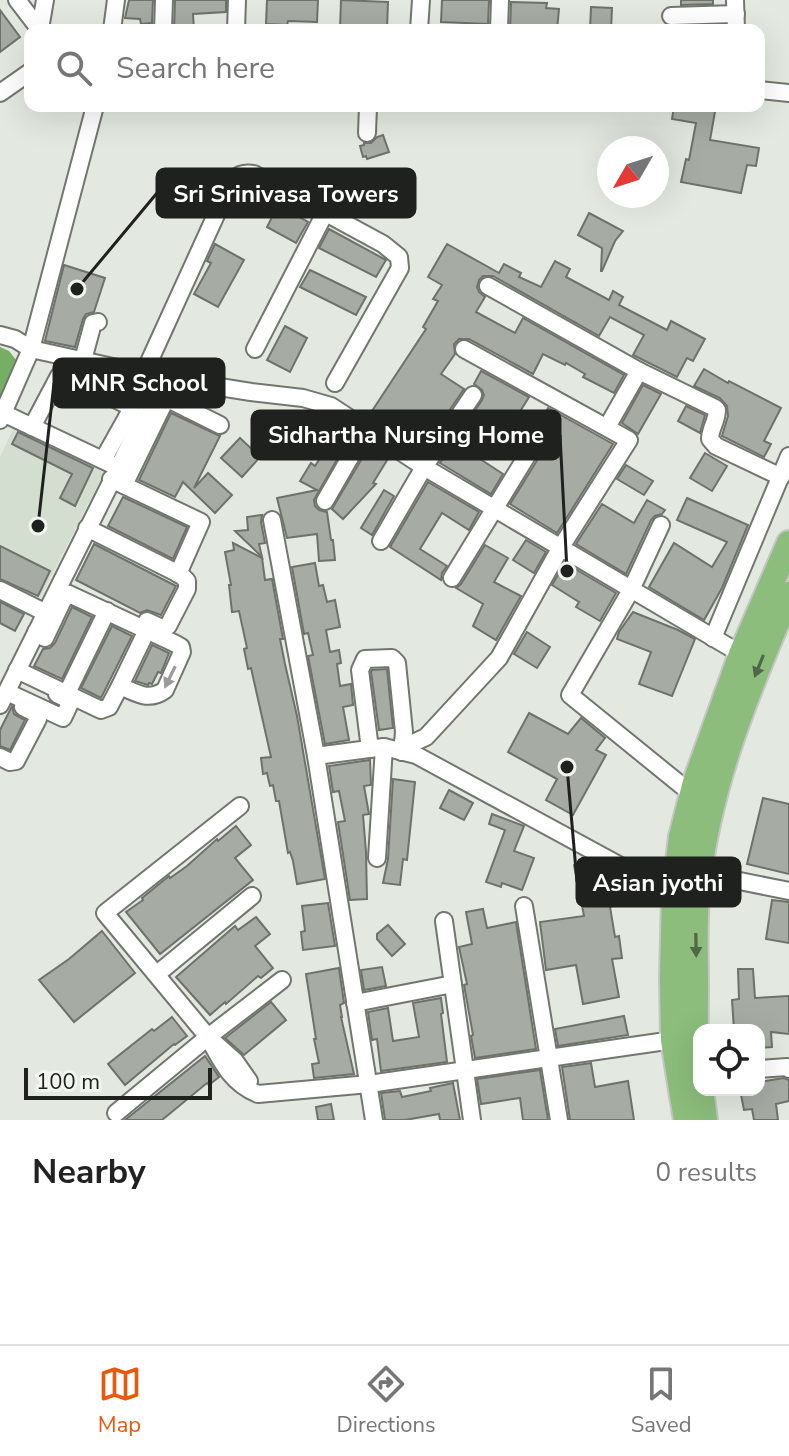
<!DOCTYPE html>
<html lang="en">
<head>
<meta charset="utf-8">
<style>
	:root { --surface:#fff; --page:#f2f2f2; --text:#222; --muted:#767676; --line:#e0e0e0; --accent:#ea580c }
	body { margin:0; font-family:"Nunito Sans",sans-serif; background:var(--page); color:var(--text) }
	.controls { position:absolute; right:24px; bottom:24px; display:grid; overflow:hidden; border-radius:16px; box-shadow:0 8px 32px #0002 }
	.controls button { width:72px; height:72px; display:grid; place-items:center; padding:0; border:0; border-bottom:2px solid var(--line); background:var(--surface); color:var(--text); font:40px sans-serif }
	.compass { position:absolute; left:597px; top:136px; width:72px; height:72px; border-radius:50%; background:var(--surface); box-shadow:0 8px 32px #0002; rotate:231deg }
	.scale { position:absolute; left:24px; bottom:20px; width:188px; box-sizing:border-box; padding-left:8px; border:4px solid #1f211f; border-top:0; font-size:22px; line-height:28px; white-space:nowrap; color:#1f211f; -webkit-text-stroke:6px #f0f6ee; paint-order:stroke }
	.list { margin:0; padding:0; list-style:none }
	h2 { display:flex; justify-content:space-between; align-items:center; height:104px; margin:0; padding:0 32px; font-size:34px }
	h2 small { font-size:26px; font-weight:400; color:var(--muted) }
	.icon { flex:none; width:44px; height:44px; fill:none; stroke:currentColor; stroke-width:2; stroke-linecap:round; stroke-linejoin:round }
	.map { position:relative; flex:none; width:789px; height:1120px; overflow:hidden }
	.search { position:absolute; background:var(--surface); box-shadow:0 8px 32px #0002; left:24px; right:24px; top:24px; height:88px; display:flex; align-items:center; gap:20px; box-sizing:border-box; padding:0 28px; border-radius:16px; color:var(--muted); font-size:30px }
	.sheet { height:224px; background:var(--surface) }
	nav { display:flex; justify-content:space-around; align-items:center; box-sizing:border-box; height:112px; border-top:2px solid var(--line); background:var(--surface); font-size:22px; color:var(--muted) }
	nav a { display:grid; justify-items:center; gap:4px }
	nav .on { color:var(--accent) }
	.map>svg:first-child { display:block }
	.built { fill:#d4ded0 }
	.water { fill:#76af63 }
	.building { fill:#a6aba4; stroke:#6d726b; stroke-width:2 }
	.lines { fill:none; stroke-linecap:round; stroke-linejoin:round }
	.minor-casing { stroke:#71766f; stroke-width:20 }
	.highway-casing { stroke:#c5c5c5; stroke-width:28 }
	.minor { stroke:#fff; stroke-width:16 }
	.highway { stroke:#8cbd7c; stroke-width:24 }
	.oneway { fill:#506749 }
	.oneway2 { fill:#9a9b9a }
	.leader { fill:none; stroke:#1f211f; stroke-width:3 }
	.callout-dot { fill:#1f211f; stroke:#f0f6ee; stroke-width:3 }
	.callout { fill:#1f211f; stroke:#1f211f; stroke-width:3 }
	.callout-label { font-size:24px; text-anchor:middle; font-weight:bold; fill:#fff }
</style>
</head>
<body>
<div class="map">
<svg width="789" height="1120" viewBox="0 0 789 1120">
	<rect width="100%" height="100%" fill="#e3e9e1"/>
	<!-- built -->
	<path class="built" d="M16 423 107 467 37 604 0 586V457Z"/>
	<!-- water -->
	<path class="water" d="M0 347 9 351 17 361 16 377 0 411Z"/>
	<!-- building -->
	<g class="building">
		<path d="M129 0H153L152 23 141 24 140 19 125 18Z"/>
		<path d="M175 0H226V12L193 14 194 30H174Z"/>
		<path d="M267 0H318L317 22 288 21 287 25 266 24Z"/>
		<path d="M341 0 388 2 387 28 375 27 374 30H340Z"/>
		<path d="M442 0H489L488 24 441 22Z"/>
		<path d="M681 0H713V4L681 5Z"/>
		<path d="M511 2 547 3 546 8 559 9 557 30H510Z"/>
		<path d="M591 7 612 8 611 30H590Z"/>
		<path d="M0 10 20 37 0 52Z"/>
		<path d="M674 106H716L710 140 759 148 756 166 747 165 741 193 681 182 686 159 689 160 696 123 672 119Z"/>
		<path d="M383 135 389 152 367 159 366 156 363 157 360 146 364 145V143H371L377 137Z"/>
		<path d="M278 205 308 222 296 243 267 227Z"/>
		<path d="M589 213 623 231 615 241 602 271H601L602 248 578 235Z"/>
		<path d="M329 229 386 260 376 277 319 248Z"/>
		<path d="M215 244 244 260 218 307 194 294 211 263 207 261Z"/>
		<path d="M447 244 499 273 504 264 521 273 519 277 541 287 555 261 570 269 566 277 609 300 613 291 623 297 619 305 667 330 671 321 705 339 693 361 687 358 677 377 633 355 644 335 610 317 599 336 493 276H483L479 280 477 287 479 292 485 297 476 312 515 333 523 318 624 375 614 393 583 377 585 374 566 363 565 365 543 354 533 374 469 339H459L454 344 455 354 441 374 464 389 421 452 393 434 395 431 370 414 426 329 423 327 438 301 433 299 442 285 428 277Z"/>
		<path d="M64 265 105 278 94 312 86 314 83 319 75 347 45 341Z"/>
		<path d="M310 270 366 297 356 315 300 287Z"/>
		<path d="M285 326 307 338 290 372 267 360Z"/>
		<path d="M704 369 728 383 729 381 781 408 764 441 771 444 764 457 722 436 728 416 727 406 720 398 694 386Z"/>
		<path d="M481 371 529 397 514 421 533 433 548 408 613 444 557 533 510 504 538 459V449L533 444H523L518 450 489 432 474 455 503 474 491 494 440 463 482 400 484 395 482 390 474 384Z"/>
		<path d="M643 385 661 394 638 434 622 423Z"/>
		<path d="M686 406 705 415 700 433 678 421Z"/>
		<path d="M171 413 220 436 194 488 208 473 232 495 215 513 183 482 175 497 139 480Z"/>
		<path d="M332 421 352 433 314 500 315 506 319 510 327 512 331 540H333L335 560 319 561 317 534 287 538 277 498 317 490 300 481 311 463 315 466 329 444 320 439Z"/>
		<path d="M18 432 93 468 75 506 60 498 72 474 12 444Z"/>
		<path d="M240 438 260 457 242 477 221 458Z"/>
		<path d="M370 445 389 457 373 483 376 484 343 519 332 509Z"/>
		<path d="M705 453 727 466 712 491 690 478Z"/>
		<path d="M626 465 653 481 644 495 617 479Z"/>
		<path d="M428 482 479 512 469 530 442 513 420 549 447 566 442 573 441 580 390 547Z"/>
		<path d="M384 490 394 496 372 535 361 528Z"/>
		<path d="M123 497 187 527 173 559 108 526Z"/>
		<path d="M687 498 748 525 722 588 704 620 649 587 674 543 712 567 727 542 677 520Z"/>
		<path d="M647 500 665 510 662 514 655 516 651 520 626 574 576 544 602 504 634 523Z"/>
		<path d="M262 515 261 522 265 543 259 544 262 557 235 531 248 530 247 517Z"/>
		<path d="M526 540 546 552 534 573 513 560Z"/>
		<path d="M233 543 262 558 265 580 272 579 283 639H280L285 664 297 716 325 879 297 884 293 861 290 852 288 853 279 801H276L273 785 270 786 267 773 263 774 261 758 271 757 251 668 248 669 244 649 247 648 239 611 232 612 229 585H231L225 552 234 550Z"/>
		<path d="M94 544 176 586 161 615 147 610 140 613 76 580Z"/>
		<path d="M485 545 508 558 494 582 521 596 496 640 473 626 483 604 456 588 461 584Z"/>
		<path d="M0 546 50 571 38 596 0 579Z"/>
		<path d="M315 563 319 586 323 585 327 602 335 600 340 627 326 630 330 652 339 650 341 663 337 664 340 686 351 684 353 705 343 707 349 740 325 744 308 656 313 655 308 633 304 634 292 567Z"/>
		<path d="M565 563 616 593 600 621 576 607 579 602 552 585Z"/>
		<path d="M0 602 24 614 15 631 0 623Z"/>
		<path d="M72 607 92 617 62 679 34 666 43 649 50 648 55 643Z"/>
		<path d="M633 612 678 630 695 639 672 696 639 684 651 652 617 639 619 632Z"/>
		<path d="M112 626 132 636 101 698 81 688Z"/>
		<path d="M527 632 550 647 537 668 514 654Z"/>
		<path d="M152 645 169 653 161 673 158 672 152 684 149 683 148 685 145 684 135 681Z"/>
		<path d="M387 669 393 728 379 730 371 672 372 670Z"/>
		<path d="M12 706 14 714 25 720 10 750 0 746V730Z"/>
		<path d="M529 713 568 734 581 718 605 738 596 750 606 755 573 815 546 800 557 779 508 752Z"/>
		<path d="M370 760 371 785 364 786 369 814 363 815 366 852 367 899 350 900 338 822 345 821 339 791 333 792 329 766Z"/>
		<path d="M393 779 415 782 407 860 403 859 400 885 383 883 388 859Z"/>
		<path d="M449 790 473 803 464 820 440 808Z"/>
		<path d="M763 798 789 804V874L747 864Z"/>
		<path d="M492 814 524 826 514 851 534 858 522 890 502 883 501 887 486 882 505 830 489 824Z"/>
		<path d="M236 826 251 845 235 858 253 880 160 954 126 912 143 900 142 898 169 876 170 878 187 866 217 839 218 841Z"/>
		<path d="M586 860 609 873 613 906 610 907 615 937 619 936 622 958 612 959 619 997 583 1004 576 965 546 970 540 922 584 916 574 865Z"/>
		<path d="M772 900 789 902V943L766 939Z"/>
		<path d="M328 903 335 946 303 950 301 932 305 931 302 906Z"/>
		<path d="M483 909 487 928 516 922 536 1049 475 1058 471 1036 473 1035 464 985 467 984 459 947 472 944 466 912Z"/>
		<path d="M256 917 270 934 255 946 273 968 261 978 258 976 226 1004 225 1002 210 1015 176 977 235 926 238 930Z"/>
		<path d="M388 925 405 944 392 956 377 939V934Z"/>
		<path d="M102 931 135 973 74 1022 39 980 69 959Z"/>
		<path d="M382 967 386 986 364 990 361 970Z"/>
		<path d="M339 968 344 1003 340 1005 342 1017H341L354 1074 314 1078 312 1064 319 1063 314 1039H316L306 974Z"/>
		<path d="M738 969H753L755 998 789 996V1034L771 1032 772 1047 759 1048V1030H734L732 1000 739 999Z"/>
		<path d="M441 998 443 1013 441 1014 447 1062 381 1071 377 1039 372 1040 368 1012 388 1008 393 1041 419 1037 413 1003Z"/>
		<path d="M271 1002 286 1020 244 1055 225 1038Z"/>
		<path d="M624 1016 628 1035 558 1046 555 1029Z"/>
		<path d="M172 1017 187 1036 175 1045 174 1044 125 1085 108 1064 152 1029 154 1031Z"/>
		<path d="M205 1056 219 1077 209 1085 207 1083 162 1120H125Z"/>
		<path d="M591 1063 595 1087 628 1081 634 1120H570L562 1067Z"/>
		<path d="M540 1070 548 1120H523L520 1098 481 1104 477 1079Z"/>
		<path d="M784 1078 789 1080V1101L776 1104 778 1120H754L752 1109 744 1110 740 1090H759V1082Z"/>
		<path d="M453 1083 460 1120H440L439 1114 405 1120H385L381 1093 400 1091 402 1097 431 1091 430 1088Z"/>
		<path d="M331 1104 334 1120H318L316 1107Z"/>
	</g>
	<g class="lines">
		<defs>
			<g id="minor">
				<path d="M17 0 40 30"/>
				<path d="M735 0 736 30"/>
				<path d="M671 16 736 14"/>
				<path d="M40 29 45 0"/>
				<path d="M112 30 116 0"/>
				<path d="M163 30 164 0"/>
				<path d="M236 30 237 0"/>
				<path d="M419 30 421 0"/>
				<path d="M499 30 500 0"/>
				<path d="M759 90 789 93"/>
				<path d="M0 93 30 72"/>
				<path d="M367 133 368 106"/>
				<path d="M488 286 639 371 715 408 717 410C717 421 710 429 710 439L716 446 781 477"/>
				<path d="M0 335 15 339 31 349 163 378 251 392 303 398 331 406 424 467 741 654"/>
				<path d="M255 349 325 213"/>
				<path d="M83 360 93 323 98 322"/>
				<path d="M144 373 231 182C238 175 243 172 254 174L383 244 399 257 400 268 335 383"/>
				<path d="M188 409 220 425"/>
				<path d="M3 413 113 465"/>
				<path d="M0 420 31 349 95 106"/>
				<path d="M32 427 59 376 68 375 129 406 131 410 103 460"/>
				<path d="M607 427 639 371"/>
				<path d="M111 479 201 522 178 574"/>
				<path d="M124 485 165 401H172L188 409 197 383"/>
				<path d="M325 501 367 428"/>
				<path d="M272 520 316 756 374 1120"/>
				<path d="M661 525 631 590 570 695 692 794"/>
				<path d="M87 528 181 575 187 581V589L168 626 162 628 147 621"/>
				<path d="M381 541 424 467 473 395"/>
				<path d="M452 578 528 454"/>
				<path d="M0 590 46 613"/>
				<path d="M713 638 789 456"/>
				<path d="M17 670 101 710 109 707 120 686C137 693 148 702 165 690L182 652 181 647 174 643 69 594 63 600 45 638 36 632"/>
				<path d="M120 686 147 630"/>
				<path d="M7 692 63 718 71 701 57 694"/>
				<path d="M67 693 107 611"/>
				<path d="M0 705 163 378"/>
				<path d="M370 749 360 670 365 659 392 658 397 663 404 732 402 752"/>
				<path d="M402 752 413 743 426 737 499 658 561 547 629 440 464 349"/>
				<path d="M316 756 384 747 416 755 674 895"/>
				<path d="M0 757 10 762 16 761 38 719 37 714 23 707"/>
				<path d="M240 806 105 913 208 1037 235 1061 249 1081"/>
				<path d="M377 858 384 747"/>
				<path d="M700 873 789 891"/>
				<path d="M524 906 559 1120"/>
				<path d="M444 921 472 1120"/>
				<path d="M157 974 252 896"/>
				<path d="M355 1003 453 984"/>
				<path d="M208 1037C221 1061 231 1083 258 1094L369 1084 673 1040"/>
				<path d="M759 1069 787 1067 789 1069"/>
				<path d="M116 1113 208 1037 282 980"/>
			</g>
			<g id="highway">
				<path d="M699 1080C694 1050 696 1019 696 988 696 954 694 919 698 885 709 782 749 688 789 594"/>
				<path d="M701 1090 705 1120"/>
				<path d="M686 1120 673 1040 672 978 674 895 681 837 695 782 741 654 789 543"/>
			</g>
		</defs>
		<!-- minor casing -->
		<use href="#minor" class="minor-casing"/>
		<!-- highway casing -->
		<use href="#highway" class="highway-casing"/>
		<!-- minor -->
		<use href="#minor" class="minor"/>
		<!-- highway -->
		<use href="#highway" class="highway"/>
	</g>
	<!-- one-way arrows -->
	<defs><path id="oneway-solid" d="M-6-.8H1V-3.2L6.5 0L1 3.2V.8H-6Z" transform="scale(2)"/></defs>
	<g class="oneway">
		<use href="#oneway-solid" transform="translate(759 666) rotate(112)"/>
		<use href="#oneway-solid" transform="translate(696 945) rotate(89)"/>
	</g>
	<use class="oneway2" href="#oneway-solid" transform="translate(170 677) rotate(116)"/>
	<!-- callouts -->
	<path class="leader" d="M77 289L157 193M38 526L54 383M567 571L560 435M567 767L577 882"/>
	<g class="callout-dot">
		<circle cx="77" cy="289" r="8"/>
		<circle cx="38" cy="526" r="8"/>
		<circle cx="567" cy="571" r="8"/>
		<circle cx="567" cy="767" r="8"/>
	</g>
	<g class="callout">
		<rect x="157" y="169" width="258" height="48" rx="8"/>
		<rect x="54" y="359" width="170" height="48" rx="8"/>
		<rect x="252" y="411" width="308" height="48" rx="8"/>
		<rect x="577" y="858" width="163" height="48" rx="8"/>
	</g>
	<g class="callout-label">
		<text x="286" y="202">Sri Srinivasa Towers</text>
		<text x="139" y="391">MNR School</text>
		<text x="406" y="443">Sidhartha Nursing Home</text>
		<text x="658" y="891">Asian jyothi</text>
	</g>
</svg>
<div class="controls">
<button><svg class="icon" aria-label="locate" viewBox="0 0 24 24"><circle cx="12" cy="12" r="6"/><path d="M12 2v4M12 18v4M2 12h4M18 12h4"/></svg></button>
</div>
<svg class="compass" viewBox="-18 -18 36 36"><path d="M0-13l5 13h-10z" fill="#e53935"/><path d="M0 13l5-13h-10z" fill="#767676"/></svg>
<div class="scale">100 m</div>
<div class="search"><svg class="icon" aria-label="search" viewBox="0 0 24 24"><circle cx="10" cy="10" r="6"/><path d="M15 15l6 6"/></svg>Search here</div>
</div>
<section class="sheet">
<h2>Nearby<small>0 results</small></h2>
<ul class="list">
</ul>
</section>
<nav>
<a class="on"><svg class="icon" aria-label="map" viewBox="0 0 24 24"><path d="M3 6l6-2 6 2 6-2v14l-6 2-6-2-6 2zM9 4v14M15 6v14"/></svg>Map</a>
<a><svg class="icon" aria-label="directions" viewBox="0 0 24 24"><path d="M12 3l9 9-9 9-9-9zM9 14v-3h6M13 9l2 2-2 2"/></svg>Directions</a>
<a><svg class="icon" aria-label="saved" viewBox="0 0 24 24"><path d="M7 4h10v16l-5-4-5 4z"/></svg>Saved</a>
</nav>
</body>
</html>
